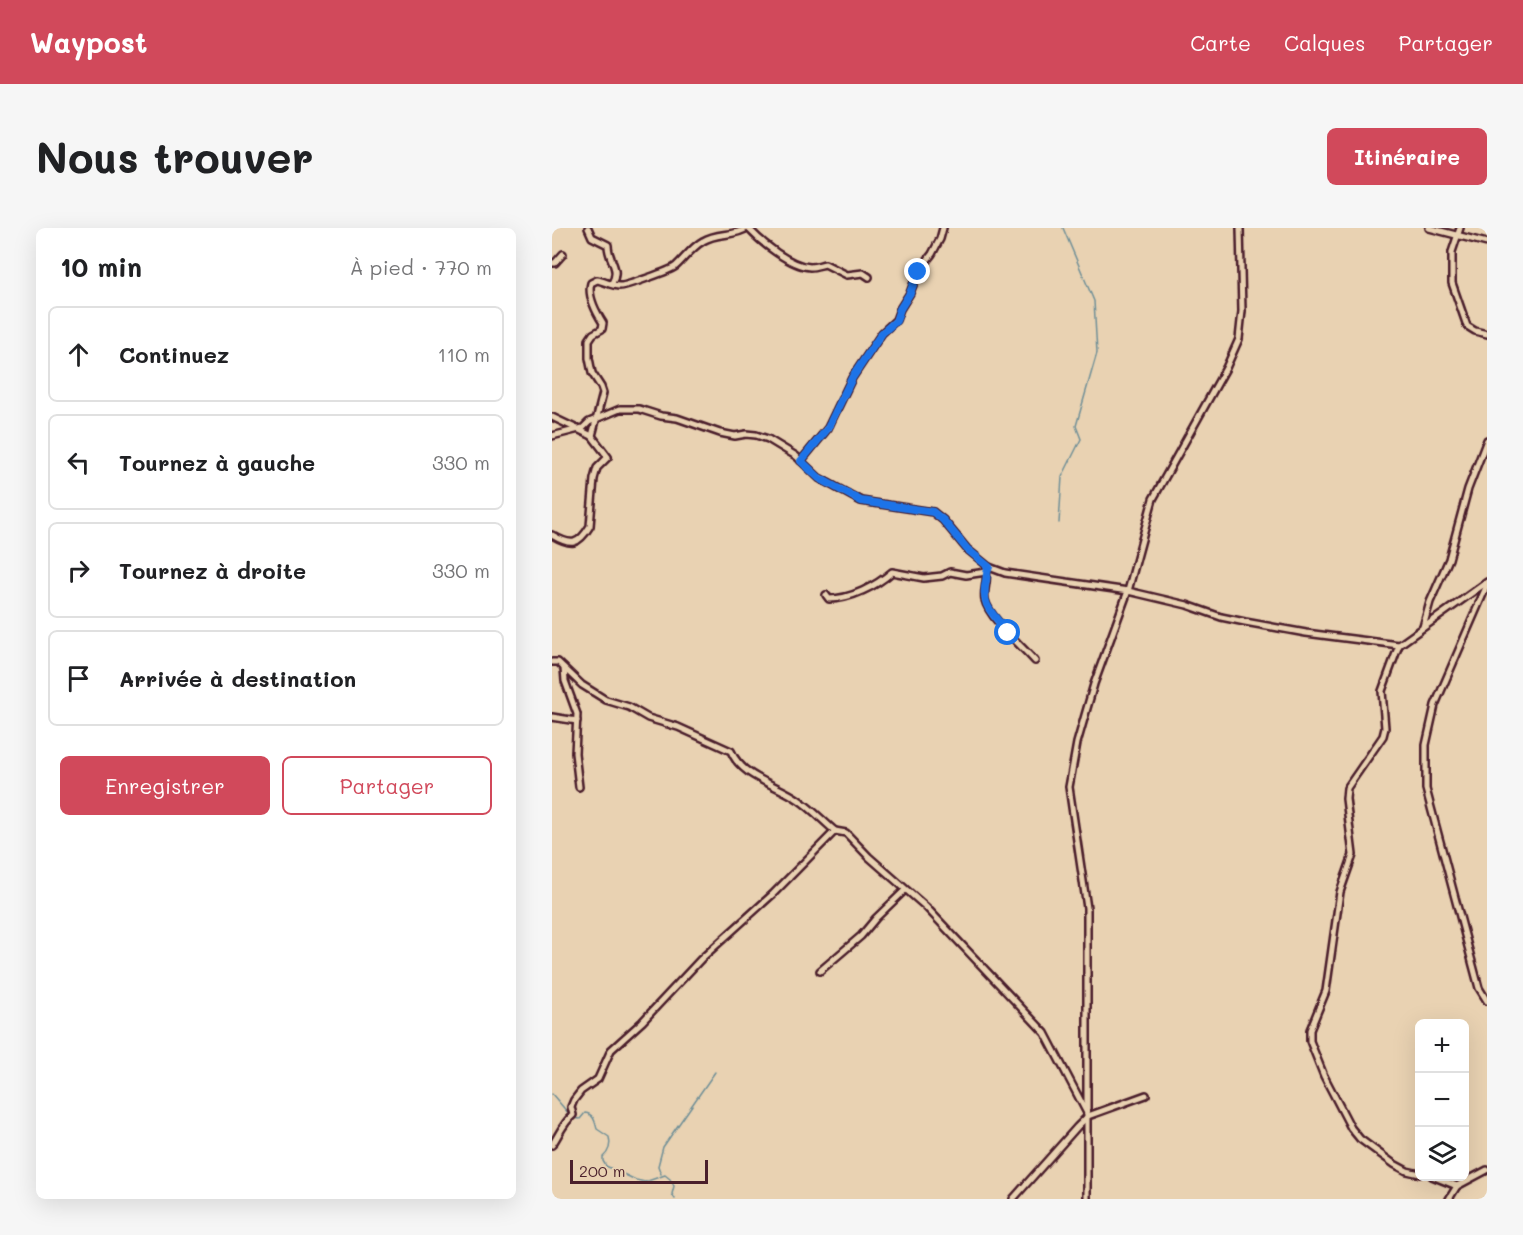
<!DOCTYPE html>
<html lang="fr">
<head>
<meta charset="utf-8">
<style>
	:root { --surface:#fff; --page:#f6f6f6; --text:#202124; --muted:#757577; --line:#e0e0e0; --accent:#d1495b }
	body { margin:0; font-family:Mali,sans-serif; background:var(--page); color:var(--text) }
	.controls { position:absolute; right:18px; bottom:18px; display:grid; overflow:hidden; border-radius:9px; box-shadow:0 6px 24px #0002 }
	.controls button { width:54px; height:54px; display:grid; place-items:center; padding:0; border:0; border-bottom:2px solid var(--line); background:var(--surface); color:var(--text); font:30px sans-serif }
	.scale { position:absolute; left:18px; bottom:15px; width:138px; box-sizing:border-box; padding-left:6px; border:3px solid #4a1f2b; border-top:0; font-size:16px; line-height:21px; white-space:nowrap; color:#4a1f2b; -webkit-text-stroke:4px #e9d2b2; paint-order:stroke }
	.stop { position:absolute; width:18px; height:18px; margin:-14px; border:4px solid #1a73e8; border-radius:50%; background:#fff }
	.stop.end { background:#1a73e8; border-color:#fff; box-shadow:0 2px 6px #0008 }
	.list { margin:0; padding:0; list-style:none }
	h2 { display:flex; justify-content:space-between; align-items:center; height:78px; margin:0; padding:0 24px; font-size:26px }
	h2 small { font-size:20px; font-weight:400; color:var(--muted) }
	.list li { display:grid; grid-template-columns:39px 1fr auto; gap:18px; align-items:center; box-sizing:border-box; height:96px; margin:0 12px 12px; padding:0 12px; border:2px solid var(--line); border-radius:9px }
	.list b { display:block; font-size:22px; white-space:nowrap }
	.list em { font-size:20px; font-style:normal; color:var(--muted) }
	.actions { display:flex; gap:12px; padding:18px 24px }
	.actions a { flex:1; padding:14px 0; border:2px solid var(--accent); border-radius:9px; text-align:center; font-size:21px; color:var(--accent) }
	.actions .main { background:var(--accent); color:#fff }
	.icon { flex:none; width:33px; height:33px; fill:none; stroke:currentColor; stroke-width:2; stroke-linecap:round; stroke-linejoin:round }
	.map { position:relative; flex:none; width:935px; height:971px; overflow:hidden; border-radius:9px }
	header { display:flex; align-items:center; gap:36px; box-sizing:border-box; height:84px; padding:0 30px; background:var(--accent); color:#fff }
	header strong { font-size:28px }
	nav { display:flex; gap:33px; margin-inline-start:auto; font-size:21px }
	.intro { display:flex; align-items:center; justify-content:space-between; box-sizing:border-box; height:144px; padding:0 36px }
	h1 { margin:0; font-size:42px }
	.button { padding:15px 27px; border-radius:9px; background:var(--accent); color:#fff; font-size:21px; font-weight:700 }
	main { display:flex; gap:36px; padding:0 36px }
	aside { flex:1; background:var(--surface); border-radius:9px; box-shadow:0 6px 24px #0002 }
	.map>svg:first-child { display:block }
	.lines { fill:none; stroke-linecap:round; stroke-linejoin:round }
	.stream { stroke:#708f97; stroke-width:1.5 }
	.minor-casing { stroke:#4a1f2b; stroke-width:10 }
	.minor { stroke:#e9d2b2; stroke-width:5 }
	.route { stroke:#1a73e8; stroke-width:8 }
</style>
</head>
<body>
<header>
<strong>Waypost</strong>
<nav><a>Carte</a><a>Calques</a><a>Partager</a></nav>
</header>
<div class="intro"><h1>Nous trouver</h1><a class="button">Itinéraire</a></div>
<main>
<aside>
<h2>10 min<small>À pied · 770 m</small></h2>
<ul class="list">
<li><svg class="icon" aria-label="ahead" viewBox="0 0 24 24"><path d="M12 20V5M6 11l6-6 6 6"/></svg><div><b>Continuez</b></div><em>110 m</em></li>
<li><svg class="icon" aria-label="left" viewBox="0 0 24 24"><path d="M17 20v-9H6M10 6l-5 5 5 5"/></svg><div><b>Tournez à gauche</b></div><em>330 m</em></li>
<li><svg class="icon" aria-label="right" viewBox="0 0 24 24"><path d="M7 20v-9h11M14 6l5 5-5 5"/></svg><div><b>Tournez à droite</b></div><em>330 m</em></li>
<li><svg class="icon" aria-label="arrive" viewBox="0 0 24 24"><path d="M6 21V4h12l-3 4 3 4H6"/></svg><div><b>Arrivée à destination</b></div></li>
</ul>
<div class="actions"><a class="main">Enregistrer</a><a>Partager</a></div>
</aside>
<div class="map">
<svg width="935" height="971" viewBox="0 0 935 971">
	<rect width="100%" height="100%" fill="#e9d2b2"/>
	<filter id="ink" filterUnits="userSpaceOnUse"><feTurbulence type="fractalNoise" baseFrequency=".0167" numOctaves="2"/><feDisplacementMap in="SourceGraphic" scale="12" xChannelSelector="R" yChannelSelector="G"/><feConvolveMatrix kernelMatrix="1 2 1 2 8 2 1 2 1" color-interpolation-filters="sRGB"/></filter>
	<g filter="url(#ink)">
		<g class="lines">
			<!-- stream -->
			<g class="stream">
				<path d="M507 295 510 249 529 211 524 198 545 125 542 73 511 0"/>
				<path d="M0 866 17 886"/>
				<path d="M20 890 28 891 33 885C42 886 43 894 45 901L57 909C59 917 57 924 51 929V933L54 938 84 952 93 954 113 947 118 951 122 958 120 966 123 971"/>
				<path d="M109 946 106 938 111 919 163 844"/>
			</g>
			<defs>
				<g id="minor">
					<path d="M36 0 40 9 56 17C56 33 69 40 60 55"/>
					<path d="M196 0C210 15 238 38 258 39 263 39 268 37 273 36L295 47 311 45 317 49"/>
					<path d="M877 0 935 15"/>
					<path d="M908 0 900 24V55L915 98 923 103 935 106"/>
					<path d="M0 35H3L11 26"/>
					<path d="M0 189 40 208"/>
					<path d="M0 208 31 200 37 194 68 181H87L109 188 125 190 168 205 183 208 194 206 204 207 216 211 244 228 267 250 309 273 381 284 391 292 415 321 437 339 453 345 576 363 635 377 669 389 693 394 754 405 847 417 935 354"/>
					<path d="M249 233 276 200 300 150 330 105 344 92 348 81 358 65 366 44 380 26 388 11 391 0"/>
					<path d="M0 307C19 318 26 318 38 298L42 251 45 240 56 229 40 208 51 165 49 159 40 145 37 130V112L41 106 50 101 51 95C44 84 35 68 39 55L45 52C52 53 60 58 67 58 72 59 120 42 124 38 133 30 140 19 151 13 165 4 182 9 195 0"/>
					<path d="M434 344C436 354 431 362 433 372 437 390 470 418 483 433"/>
					<path d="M935 357 883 477 874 517V561L927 760 935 773"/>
					<path d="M274 367 277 371C299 371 324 358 340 344L372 350 390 348 398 344 414 347 434 344 437 339"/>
					<path d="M871 399 878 374 897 331 916 261 935 212"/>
					<path d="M847 417 830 463 833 500 831 508 795 560 794 571 801 627 788 664 774 763 758 802V813L772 848 799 900 808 911 842 936 855 943 868 946"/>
					<path d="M0 434H6L30 457 54 472 77 479 96 490 126 499 179 523C190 550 225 556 247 572 260 581 271 593 283 603"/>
					<path d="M12 440 13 453 25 486 23 525 27 559"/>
					<path d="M0 489 25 493"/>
					<path d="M268 743 309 708 324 690 353 662"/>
					<path d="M0 917C7 907 11 895 21 887L19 879 22 872 29 863 46 851 59 822 90 794 149 731 221 666 283 603 294 605 317 629 374 679 493 805 536 887"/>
					<path d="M880 948 905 958"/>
					<path d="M461 971 525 899 536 888 594 867"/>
					<path d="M535 971V680L517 559 525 515 542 456 576 363 601 271 674 140 687 111 690 83 688 0"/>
					<path d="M897 971 905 958 935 942"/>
				</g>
			</defs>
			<!-- minor casing -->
			<use href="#minor" class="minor-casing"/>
			<!-- minor -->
			<use href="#minor" class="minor"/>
		</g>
	</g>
	<g class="lines" filter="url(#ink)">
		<!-- route -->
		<path class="route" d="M366 44 358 65 348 81 344 93 330 105 300 150 276 200 249 233 267 250 309 273 381 284 391 292 415 321 437 339C434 345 435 348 434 353 428 379 442 386 456 405"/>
	</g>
</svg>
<div class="controls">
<button>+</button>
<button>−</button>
<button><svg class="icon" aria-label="layers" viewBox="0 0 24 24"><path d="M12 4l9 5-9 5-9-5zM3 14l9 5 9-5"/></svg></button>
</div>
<div class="scale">200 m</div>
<div class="stop" style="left:456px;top:405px"></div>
<div class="stop end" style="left:366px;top:44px"></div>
</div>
</main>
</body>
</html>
